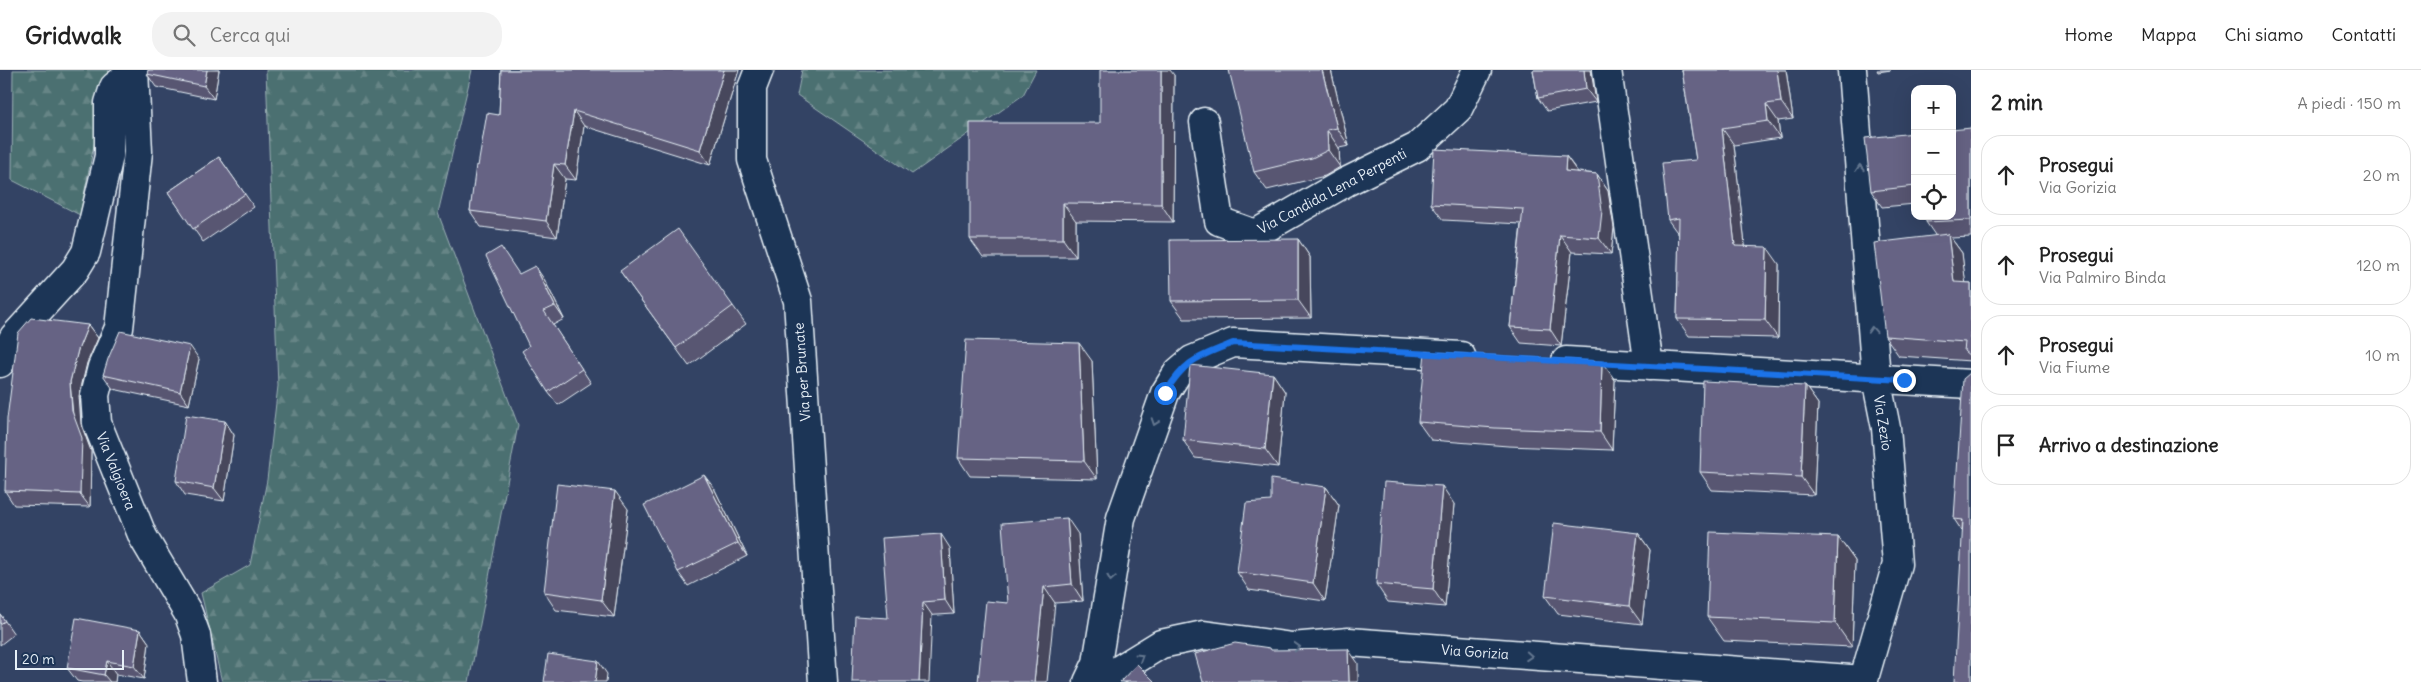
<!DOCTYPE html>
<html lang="it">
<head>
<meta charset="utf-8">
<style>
	:root { --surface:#fff; --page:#f2f2f2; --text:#222; --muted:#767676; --line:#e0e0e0 }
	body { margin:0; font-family:Delius,sans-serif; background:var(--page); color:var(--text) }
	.controls { position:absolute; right:15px; top:15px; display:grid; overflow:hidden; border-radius:10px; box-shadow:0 5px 20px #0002 }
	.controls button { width:45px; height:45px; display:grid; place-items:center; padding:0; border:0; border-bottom:1px solid var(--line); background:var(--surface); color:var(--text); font:25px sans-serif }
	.scale { position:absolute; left:15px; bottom:12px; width:109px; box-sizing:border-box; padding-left:5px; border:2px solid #e8f1f8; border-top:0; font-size:14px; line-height:18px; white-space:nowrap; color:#e8f1f8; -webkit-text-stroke:4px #1d3557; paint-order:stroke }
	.stop { position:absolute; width:15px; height:15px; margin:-11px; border:4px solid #1a73e8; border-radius:50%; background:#fff }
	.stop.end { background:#1a73e8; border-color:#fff; box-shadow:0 1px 5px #0008 }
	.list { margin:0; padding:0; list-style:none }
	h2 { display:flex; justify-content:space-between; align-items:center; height:65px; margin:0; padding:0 20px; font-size:21px }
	h2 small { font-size:16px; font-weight:400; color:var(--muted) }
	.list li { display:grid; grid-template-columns:32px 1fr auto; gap:15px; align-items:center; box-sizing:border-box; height:80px; margin:0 10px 10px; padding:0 10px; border:1px solid var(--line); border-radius:20px }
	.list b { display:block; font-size:19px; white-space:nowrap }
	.list p { margin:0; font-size:16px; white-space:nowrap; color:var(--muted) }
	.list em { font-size:16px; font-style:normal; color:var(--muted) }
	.icon { flex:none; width:28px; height:28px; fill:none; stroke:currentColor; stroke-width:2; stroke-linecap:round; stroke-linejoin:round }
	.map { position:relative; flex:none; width:1971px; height:612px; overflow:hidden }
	header { display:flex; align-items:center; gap:30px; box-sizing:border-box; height:70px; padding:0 25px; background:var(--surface); border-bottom:1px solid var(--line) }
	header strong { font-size:24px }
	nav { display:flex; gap:28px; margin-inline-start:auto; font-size:18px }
	.search { width:350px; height:45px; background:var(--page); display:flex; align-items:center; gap:12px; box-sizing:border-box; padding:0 18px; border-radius:20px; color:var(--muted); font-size:19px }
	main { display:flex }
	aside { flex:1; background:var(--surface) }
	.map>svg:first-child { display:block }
	.forest { fill:url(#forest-firs); stroke:#9ab0b4 }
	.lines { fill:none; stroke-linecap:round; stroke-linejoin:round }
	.street-casing { stroke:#e8f1f8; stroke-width:31 }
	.secondary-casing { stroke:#e8f1f8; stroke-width:31 }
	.street { stroke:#1d3557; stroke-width:28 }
	.secondary { stroke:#1d3557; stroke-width:28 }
	.wall { fill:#585672; stroke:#e8f1f8 }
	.shaded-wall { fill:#47465c; stroke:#e8f1f8 }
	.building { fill:#666484; stroke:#e8f1f8 }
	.oneway { stroke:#64778f }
	.route { stroke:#1a73e8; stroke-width:6 }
	.labels { text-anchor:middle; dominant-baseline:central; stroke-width:4; stroke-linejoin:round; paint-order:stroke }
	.street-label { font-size:14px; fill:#e8f1f8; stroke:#1d3557 }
</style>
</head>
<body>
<header>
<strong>Gridwalk</strong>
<div class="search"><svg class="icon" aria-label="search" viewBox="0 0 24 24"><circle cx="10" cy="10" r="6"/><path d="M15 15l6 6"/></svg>Cerca qui</div>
<nav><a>Home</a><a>Mappa</a><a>Chi siamo</a><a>Contatti</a></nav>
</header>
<main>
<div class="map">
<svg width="1971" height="612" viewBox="0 0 1971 612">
	<defs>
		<pattern id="forest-firs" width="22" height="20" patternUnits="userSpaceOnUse" patternTransform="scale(1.25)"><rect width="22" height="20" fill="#4c7071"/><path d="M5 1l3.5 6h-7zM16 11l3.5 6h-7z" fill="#668586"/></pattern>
	</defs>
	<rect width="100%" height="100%" fill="#334364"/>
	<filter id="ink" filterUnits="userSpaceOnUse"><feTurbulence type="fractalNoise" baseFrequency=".02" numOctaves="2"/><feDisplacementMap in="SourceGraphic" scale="10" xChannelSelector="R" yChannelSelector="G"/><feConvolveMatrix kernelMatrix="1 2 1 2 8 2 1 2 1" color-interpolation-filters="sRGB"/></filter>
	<g filter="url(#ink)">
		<!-- forest -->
		<g class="forest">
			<path d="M13 0H109L80 145 12 110Z"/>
			<path d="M266 0H472L438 143 518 355 469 612H222L201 523 250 495 267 410 278 316Z"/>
			<path d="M802 0H1036L1023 25 912 104 797 25Z"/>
		</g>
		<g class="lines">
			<defs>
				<g id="street">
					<path d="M134 0 138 82 119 258 102 297 95 325 97 353 143 467 188 543 196 565 202 612"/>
					<path d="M1607 0 1649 296"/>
					<path d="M1852 0 1876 308 1886 358 1897 494 1863 612"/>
					<path d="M1204 52 1219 151 1255 164 1346 112 1417 77 1458 39 1477 0"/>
					<path d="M1566 291 1971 314"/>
					<path d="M0 293 14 267 75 200 86 182 109 86V33L114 17 134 1"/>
					<path d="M1088 612 1097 593 1121 448 1165 323 1178 302 1192 290 1233 273 1461 286"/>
					<path d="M1099 612 1161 574 1204 565 1292 577 1349 572 1864 610"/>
				</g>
				<path id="secondary" d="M759 0 752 18V90L798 231 823 612"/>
			</defs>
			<!-- street casing -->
			<use href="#street" class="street-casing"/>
			<!-- secondary casing -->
			<use href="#secondary" class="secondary-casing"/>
			<!-- street -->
			<use href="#street" class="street"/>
			<!-- secondary -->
			<use href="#secondary" class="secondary"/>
		</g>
		<!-- wall -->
		<g class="wall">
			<path d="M219 0 214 29 156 17 147 4Z"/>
			<path d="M501 0H739L710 95 584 56 576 110 565 109 557 167 481 157 470 141 478 96 499 45Z"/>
			<path d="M1331 0 1349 76 1339 78 1340 97 1325 106 1267 120 1254 102Z"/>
			<path d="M1533 0H1591L1596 32 1547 41 1538 28Z"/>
			<path d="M1682 0H1786L1793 49 1778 51 1780 68 1734 75 1745 176 1779 194 1778 268 1689 266 1677 249 1679 165 1668 150 1696 90Z"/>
			<path d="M1877 0H1891L1878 2Z"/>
			<path d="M1174 5 1173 152 1076 151V187H983L970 169 1100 53Z"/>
			<path d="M1971 58V167L1951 168 1962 183 1965 213H1971V291L1899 286 1885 266 1935 165 1926 152Z"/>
			<path d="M1915 63V134L1882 137 1871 121Z"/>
			<path d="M1566 86 1578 102 1597 104 1608 121 1614 158 1611 184 1572 182 1561 276 1521 273 1510 257 1521 154 1443 150 1431 134Z"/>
			<path d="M219 87 254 137 203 172 168 122Z"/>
			<path d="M1298 169 1310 187 1311 248 1184 249 1171 231Z"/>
			<path d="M620 201 733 236 746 254 689 296Z"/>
			<path d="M519 204 544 209 564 249 553 255 591 313 558 335 548 322 529 276Z"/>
			<path d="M88 255 98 268 87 293 79 326 81 354 91 381 90 437 14 435 5 421Z"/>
			<path d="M199 289 189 335 113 319 103 305Z"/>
			<path d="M1092 291 1097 409 970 406 958 388Z"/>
			<path d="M1970 303 1962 461 1954 449Z"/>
			<path d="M1273 304 1285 322 1278 397 1195 388 1183 370Z"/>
			<path d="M1615 310 1612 380 1508 376 1431 370 1418 352Z"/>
			<path d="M1805 316 1818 334 1814 425 1712 420 1700 402Z"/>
			<path d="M225 351 234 365 224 431 185 425 176 411Z"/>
			<path d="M1326 417 1339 435 1325 531 1249 520 1237 502 1271 431Z"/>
			<path d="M714 418 747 486 688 516 678 502Z"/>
			<path d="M1454 434 1445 537 1388 532 1376 514Z"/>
			<path d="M628 439 614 547 556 540 544 522Z"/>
			<path d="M1638 463 1650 480 1642 554 1558 544 1545 526Z"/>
			<path d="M1078 464 1083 531 1055 533H1008Z"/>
			<path d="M1838 467 1855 491 1852 577 1724 571 1707 547Z"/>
			<path d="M950 478 954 544 888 548Z"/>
			<path d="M0 544 14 564 0 575Z"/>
			<path d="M140 560 149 573 144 609 116 604 115 612H82L77 611 67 598Z"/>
		</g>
		<!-- shaded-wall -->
		<g class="shaded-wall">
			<path d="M207 0H219L214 29 204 16Z"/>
			<path d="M724 0H739L710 95 700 80Z"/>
			<path d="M1161 0H1170L1174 5 1173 152 1161 134Z"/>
			<path d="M1322 0H1331L1349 76 1337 58Z"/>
			<path d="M1584 0H1591L1596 32 1586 19Z"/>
			<path d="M1777 0H1786L1793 49 1781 32Z"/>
			<path d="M1766 34 1778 51 1780 68 1768 51Z"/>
			<path d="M574 41 584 56 576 110 565 95Z"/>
			<path d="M1722 58 1734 75 1747 193 1735 176Z"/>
			<path d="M1327 60 1339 78 1340 97 1328 80Z"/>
			<path d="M1566 86 1578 103 1565 101Z"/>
			<path d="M554 94 565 109 557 167 546 151Z"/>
			<path d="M1597 104 1608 121 1614 158 1611 184 1599 168Z"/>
			<path d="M1063 133 1076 151V187L1063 169Z"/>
			<path d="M1948 164 1962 183 1968 232 1954 212Z"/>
			<path d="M1560 165 1572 182 1561 276 1550 259Z"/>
			<path d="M1298 169 1310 187 1311 248 1298 230Z"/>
			<path d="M1767 177 1779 194 1778 268 1765 250Z"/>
			<path d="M535 196 544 209 564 249 555 236Z"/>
			<path d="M88 255 98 268 87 293 79 326 81 354 91 381 90 437 80 424 70 312 78 280Z"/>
			<path d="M1079 273 1092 291 1097 409 1084 391Z"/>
			<path d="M190 276 199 289 189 335 180 322Z"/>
			<path d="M1602 292 1615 310 1612 380 1600 362Z"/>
			<path d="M1273 304 1285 322 1278 397 1265 379Z"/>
			<path d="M1805 316 1818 334 1814 425 1801 407Z"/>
			<path d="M225 351 234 365 224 431 214 418Z"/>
			<path d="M704 405 714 418 747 486 738 473Z"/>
			<path d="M1442 416 1454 434 1445 537 1433 519Z"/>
			<path d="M1326 417 1339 435 1325 531 1313 513Z"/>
			<path d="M615 421 628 439 614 547 601 530Z"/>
			<path d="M1067 448 1078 464 1083 531 1072 514Z"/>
			<path d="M1638 463 1650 480 1642 554 1629 536Z"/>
			<path d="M941 464 950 478 954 544 945 530Z"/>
			<path d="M1838 467 1855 491 1852 577 1835 553Z"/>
			<path d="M1044 517 1055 533 1047 612H1034Z"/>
			<path d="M923 532 932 545 929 612H919Z"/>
			<path d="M140 560 149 573 144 609 134 596Z"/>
			<path d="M1348 579 1358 593V612H1349Z"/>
			<path d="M107 591 116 604 115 612H110L104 605Z"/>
			<path d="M598 591 607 604 606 612H595Z"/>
		</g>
		<!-- building -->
		<g class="building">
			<path d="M148 0H207L204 16 147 4Z"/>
			<path d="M501 0H724L700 80 574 41 565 95 554 94 546 151 470 141 476 95 478 96 487 43 499 45Z"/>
			<path d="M1100 0H1161V134L1063 133V169H970V53H1100Z"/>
			<path d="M1229 0H1322L1337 58 1327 60 1328 80 1312 88 1254 102Z"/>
			<path d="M1533 0H1584L1586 19 1538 28Z"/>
			<path d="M1682 0H1777L1781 32 1766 34 1768 51 1722 58 1735 176 1767 177 1765 250 1677 249 1679 148 1668 150 1662 93 1696 90Z"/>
			<path d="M1971 58V150L1926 152V146H1952V60Z"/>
			<path d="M1915 63V116L1871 121 1865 68Z"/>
			<path d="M1434 79 1566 86 1565 101 1597 104 1602 141 1599 168 1560 165 1550 259 1510 257 1523 139 1431 134Z"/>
			<path d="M219 87 245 124 193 159 168 122Z"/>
			<path d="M678 159 733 236 676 278 620 201Z"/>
			<path d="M1948 164 1954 212 1971 213V287L1964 281 1965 272 1885 266 1874 173Z"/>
			<path d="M1298 169V230L1171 231 1170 170Z"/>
			<path d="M501 177 519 204 535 196 555 236 544 241 582 299 548 322 522 281 529 276 486 186Z"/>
			<path d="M31 248 88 255 78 280 70 312 72 341 82 368 80 424 5 421 7 349 18 263Z"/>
			<path d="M120 261 190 276 180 322 103 305 108 289Z"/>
			<path d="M966 270 1079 273 1084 391 958 388Z"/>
			<path d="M1425 282 1602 292 1600 362 1495 358 1418 352Z"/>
			<path d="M1190 295 1273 304 1265 379 1183 370Z"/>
			<path d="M1971 300V612H1954L1963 450 1954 449 1963 309 1970 303Z"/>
			<path d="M1703 311 1805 316 1801 407 1700 402Z"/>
			<path d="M186 345 225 351 214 418 176 411Z"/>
			<path d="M704 405 738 473 678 502 644 435Z"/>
			<path d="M1271 409 1326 417 1313 513 1237 502 1246 433 1271 431Z"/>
			<path d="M1384 412 1442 416 1433 519 1376 514Z"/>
			<path d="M557 414 615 421 601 530 544 522Z"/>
			<path d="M1067 448 1072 514 1044 517 1034 612H978L986 531 1008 533 1002 453Z"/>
			<path d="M1554 453 1638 463 1629 536 1545 526Z"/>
			<path d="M1710 462 1838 467 1835 553 1707 547Z"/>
			<path d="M941 464 945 530 923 532 919 612H852L855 546 888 548 882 468Z"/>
			<path d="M0 544 5 551 0 554Z"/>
			<path d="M76 548 140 560 134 596 107 591 104 605 67 598Z"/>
			<path d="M1235 573 1270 578 1271 580 1348 579 1349 612H1203L1195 584Z"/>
			<path d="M548 584 598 591 595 612H544Z"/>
			<path d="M1137 594 1155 612H1120Z"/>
		</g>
		<!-- one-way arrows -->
		<defs><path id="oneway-chevron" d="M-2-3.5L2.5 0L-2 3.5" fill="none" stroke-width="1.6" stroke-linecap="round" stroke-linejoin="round" transform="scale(1.25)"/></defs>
		<g class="oneway">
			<use href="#oneway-chevron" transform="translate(1860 98) rotate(-94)"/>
			<use href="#oneway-chevron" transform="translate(1872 260) rotate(-94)"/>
			<use href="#oneway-chevron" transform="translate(1155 352) rotate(109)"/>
			<use href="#oneway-chevron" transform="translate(1111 508) rotate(100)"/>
			<use href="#oneway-chevron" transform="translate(1297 577) rotate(-2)"/>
			<use href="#oneway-chevron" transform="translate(1529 586) rotate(4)"/>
			<use href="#oneway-chevron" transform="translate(1140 587) rotate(-32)"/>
		</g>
	</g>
	<g class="lines" filter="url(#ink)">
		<!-- route -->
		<path class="route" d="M1165 323C1187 288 1197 288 1233 273L1904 310"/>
	</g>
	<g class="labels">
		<!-- street labels -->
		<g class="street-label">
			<text transform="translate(1332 121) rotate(-28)">Via Candida Lena Perpenti</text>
			<text transform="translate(802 302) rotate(-94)">Via per Brunate</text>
			<text transform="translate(1883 353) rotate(81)">Via Zezio</text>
			<text transform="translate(116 401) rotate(68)">Via Valgioera</text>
			<text transform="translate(1475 582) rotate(4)">Via Gorizia</text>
		</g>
	</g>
</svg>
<div class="controls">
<button>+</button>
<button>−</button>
<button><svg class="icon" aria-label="locate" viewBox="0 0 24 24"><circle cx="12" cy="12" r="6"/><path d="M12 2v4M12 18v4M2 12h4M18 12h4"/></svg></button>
</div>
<div class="scale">20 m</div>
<div class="stop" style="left:1165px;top:323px"></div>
<div class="stop end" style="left:1904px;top:310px"></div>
</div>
<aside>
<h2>2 min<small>A piedi · 150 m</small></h2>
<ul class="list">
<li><svg class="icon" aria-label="ahead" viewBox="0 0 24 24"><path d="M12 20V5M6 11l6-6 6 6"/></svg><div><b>Prosegui</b><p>Via Gorizia</p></div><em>20 m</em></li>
<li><svg class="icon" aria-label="ahead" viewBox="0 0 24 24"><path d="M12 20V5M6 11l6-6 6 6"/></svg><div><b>Prosegui</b><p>Via Palmiro Binda</p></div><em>120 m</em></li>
<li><svg class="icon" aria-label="ahead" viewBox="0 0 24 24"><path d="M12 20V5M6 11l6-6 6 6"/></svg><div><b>Prosegui</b><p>Via Fiume</p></div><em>10 m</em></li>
<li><svg class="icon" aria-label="arrive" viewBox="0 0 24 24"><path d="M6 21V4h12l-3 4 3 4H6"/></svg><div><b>Arrivo a destinazione</b></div></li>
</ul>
</aside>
</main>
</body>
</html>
